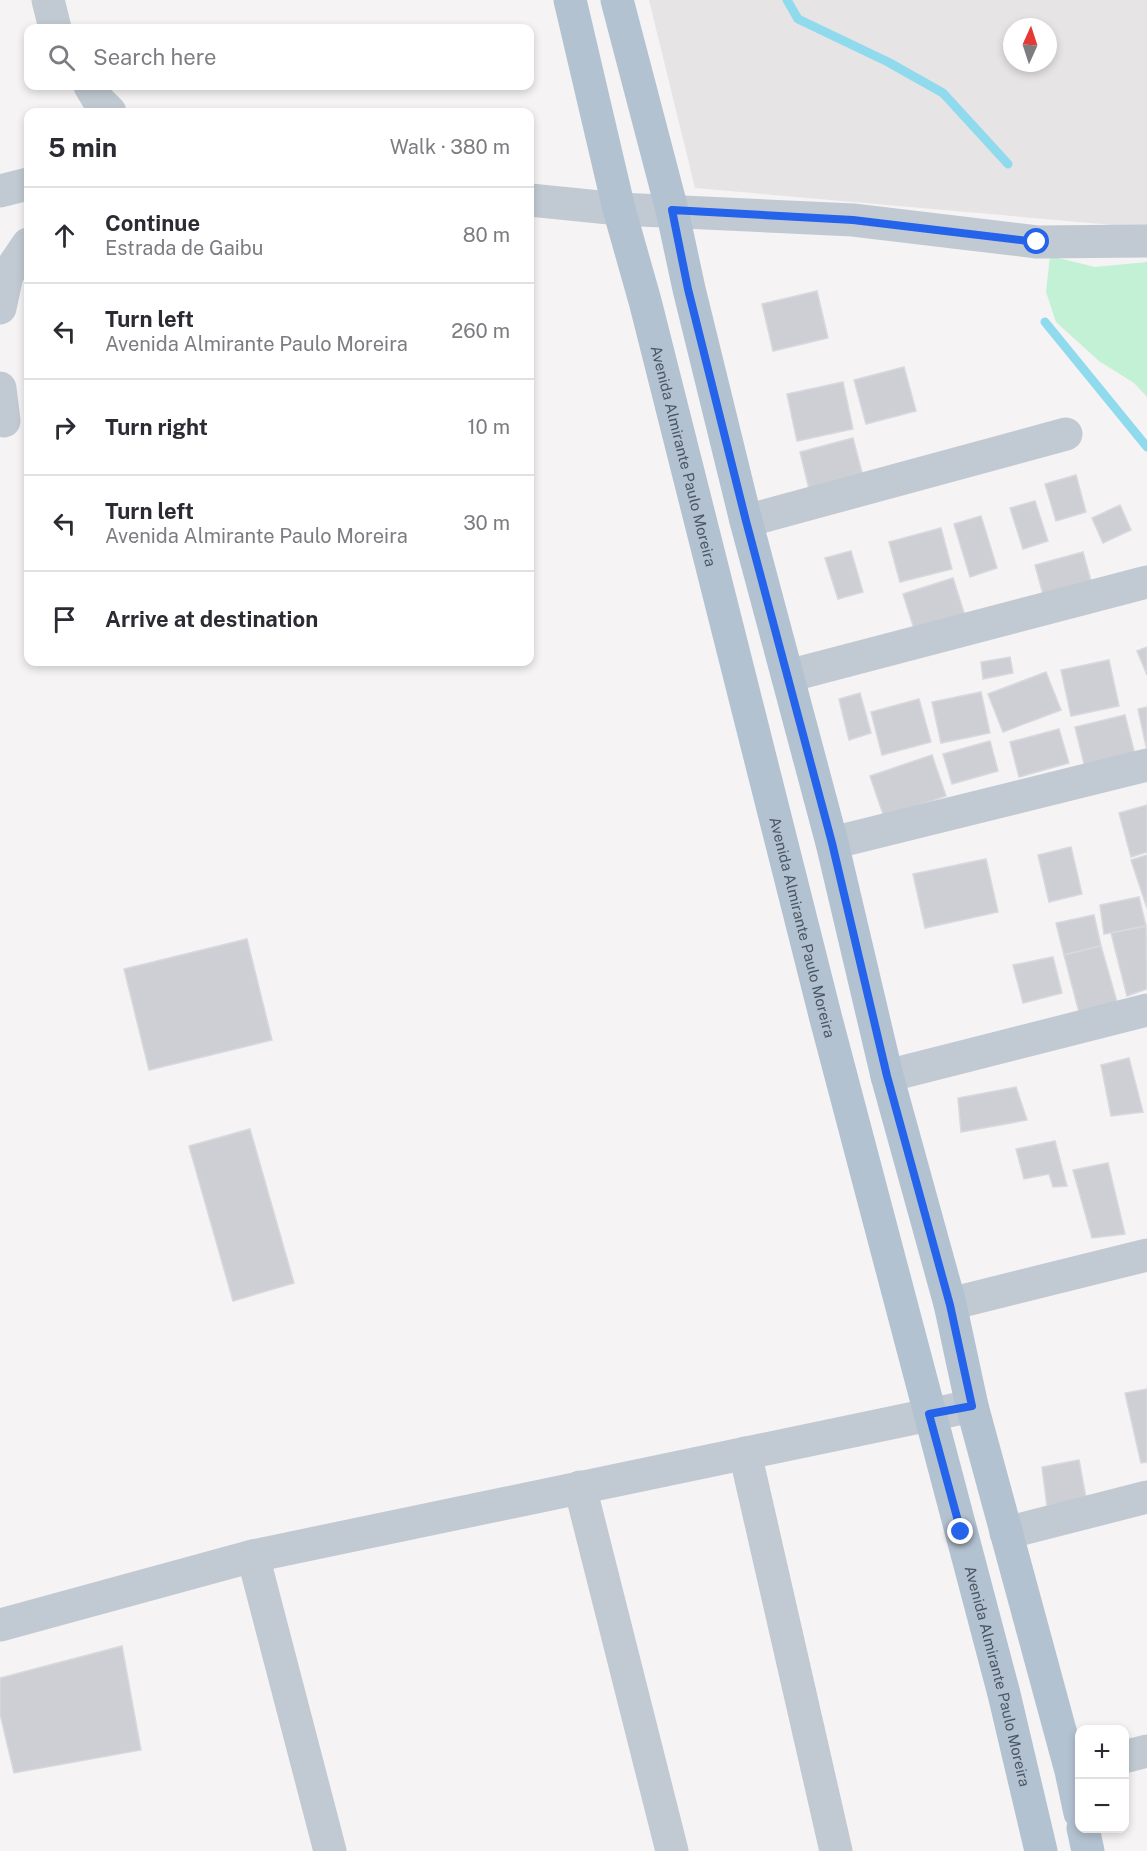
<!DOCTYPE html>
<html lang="en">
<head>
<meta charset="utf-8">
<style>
	:root { --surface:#fff; --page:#f7f7f7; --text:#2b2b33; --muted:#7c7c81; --line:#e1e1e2 }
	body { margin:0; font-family:"Public Sans",sans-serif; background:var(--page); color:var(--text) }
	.controls { position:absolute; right:18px; bottom:18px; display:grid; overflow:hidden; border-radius:12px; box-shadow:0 3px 9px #0003 }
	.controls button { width:54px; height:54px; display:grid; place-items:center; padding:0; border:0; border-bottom:2px solid var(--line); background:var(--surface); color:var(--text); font:30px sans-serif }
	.compass { position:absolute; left:1003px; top:18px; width:54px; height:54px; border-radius:50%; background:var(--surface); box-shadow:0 3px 9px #0003; rotate:3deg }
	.stop { position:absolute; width:18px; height:18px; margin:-14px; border:4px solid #2563eb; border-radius:50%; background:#fff }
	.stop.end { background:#2563eb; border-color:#fff; box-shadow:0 2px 6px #0008 }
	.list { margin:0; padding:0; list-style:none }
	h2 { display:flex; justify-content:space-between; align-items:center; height:78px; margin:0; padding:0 24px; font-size:26px }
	h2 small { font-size:20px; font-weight:400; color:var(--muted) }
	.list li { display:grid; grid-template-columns:39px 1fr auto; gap:18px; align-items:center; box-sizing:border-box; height:96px; padding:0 24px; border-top:2px solid var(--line) }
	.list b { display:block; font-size:22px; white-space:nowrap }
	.list p { margin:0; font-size:20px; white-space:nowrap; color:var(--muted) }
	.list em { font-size:20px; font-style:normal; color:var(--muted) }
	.icon { flex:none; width:33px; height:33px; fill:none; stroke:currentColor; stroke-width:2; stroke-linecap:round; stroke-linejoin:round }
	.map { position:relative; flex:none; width:1147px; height:1851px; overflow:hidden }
	.search { position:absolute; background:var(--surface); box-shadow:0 3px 9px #0003; left:24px; top:24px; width:510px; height:66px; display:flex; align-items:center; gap:15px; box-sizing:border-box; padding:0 21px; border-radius:12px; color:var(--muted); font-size:22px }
	.panel { position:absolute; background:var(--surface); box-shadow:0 3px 9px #0003; left:24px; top:108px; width:510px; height:558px; border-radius:12px }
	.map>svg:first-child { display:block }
	.education { fill:#e6e4e5; fill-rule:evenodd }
	.green { fill:#c3f1d5 }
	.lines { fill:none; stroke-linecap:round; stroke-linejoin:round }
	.stream { stroke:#90daee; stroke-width:9 }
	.building { fill:#cdcfd5; stroke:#d7d9de; stroke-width:1.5 }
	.minor { stroke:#c1cad2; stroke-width:33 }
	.major { stroke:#b3c2d1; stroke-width:33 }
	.route { stroke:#2563eb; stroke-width:8 }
	.labels { text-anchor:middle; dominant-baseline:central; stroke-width:4.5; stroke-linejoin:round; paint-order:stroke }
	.street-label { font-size:15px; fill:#4a5661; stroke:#fff }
</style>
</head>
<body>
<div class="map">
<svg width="1147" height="1851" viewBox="0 0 1147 1851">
	<rect width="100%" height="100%" fill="#f5f3f3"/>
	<!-- education -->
	<path class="education" d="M649 0H1147V228L695 188ZM1012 27H1048V63H1012Z"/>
	<!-- green -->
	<path class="green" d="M1050 256 1095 267 1147 262V397L1134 383 1099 361 1056 322 1046 292Z"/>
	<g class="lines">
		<!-- stream -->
		<g class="stream">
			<path d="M787 0 798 19 888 62 943 93 1008 164"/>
			<path d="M1045 322 1147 447"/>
		</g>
	</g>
	<!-- building -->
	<g class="building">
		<path d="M817 291 828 338 773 351 762 304Z"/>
		<path d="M904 367 916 411 866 424 854 380Z"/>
		<path d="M843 382 853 429 797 441 787 394Z"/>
		<path d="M853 438 865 484 811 497 800 452Z"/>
		<path d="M1076 475 1086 512 1056 521 1045 484Z"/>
		<path d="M1035 501 1048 541 1023 549 1010 508Z"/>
		<path d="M1120 505 1131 530 1103 543 1092 518Z"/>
		<path d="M981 516 997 568 970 577 954 524Z"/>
		<path d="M941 528 952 569 900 582 889 542Z"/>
		<path d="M851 551 863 592 838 599 825 558Z"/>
		<path d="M1083 552 1094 592 1046 605 1035 565Z"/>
		<path d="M953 578 966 619 916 635 903 594Z"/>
		<path d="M1147 647V675L1137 651Z"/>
		<path d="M1010 657 1013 673 983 679 981 662Z"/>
		<path d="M1109 660 1119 706 1071 716 1061 670Z"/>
		<path d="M1046 672 1061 710 1003 732 988 694Z"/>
		<path d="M981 692 990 733 941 743 932 702Z"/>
		<path d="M860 693 871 733 849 740 839 699Z"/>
		<path d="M919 699 931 742 882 755 871 712Z"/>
		<path d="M1147 707V751L1138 709Z"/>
		<path d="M1125 715 1135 755 1085 768 1075 727Z"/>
		<path d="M1059 729 1069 763 1019 777 1010 742Z"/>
		<path d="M990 741 998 771 952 784 943 754Z"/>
		<path d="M932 755 946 796 884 817 870 776Z"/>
		<path d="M1147 805V852L1131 857 1119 813Z"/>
		<path d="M1071 847 1082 894 1049 902 1038 855Z"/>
		<path d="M1147 855V908L1131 860Z"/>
		<path d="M986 859 998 912 925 928 913 874Z"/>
		<path d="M1139 897 1146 926 1104 934 1100 905Z"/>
		<path d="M1094 915 1101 946 1064 955 1056 923Z"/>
		<path d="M1146 926 1147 989 1127 996 1111 933Z"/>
		<path d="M247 939 272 1040 149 1070 124 969Z"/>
		<path d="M1101 946 1117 1002 1079 1012 1064 955Z"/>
		<path d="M1053 957 1062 993 1023 1003 1013 965Z"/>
		<path d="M1129 1058 1143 1112 1111 1116 1101 1065Z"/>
		<path d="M1016 1087 1027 1120 961 1132 958 1098Z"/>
		<path d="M250 1129 294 1283 233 1301 189 1146Z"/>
		<path d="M1055 1141 1067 1186 1053 1187 1049 1174 1024 1179 1016 1149Z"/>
		<path d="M1108 1163 1125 1234 1092 1238 1073 1170Z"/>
		<path d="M1147 1389V1462L1141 1463 1125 1393Z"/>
		<path d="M1079 1460 1086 1498 1047 1506 1042 1467Z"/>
		<path d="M122 1646 141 1750 14 1773 0 1714V1678Z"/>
	</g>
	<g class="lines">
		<!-- minor -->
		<g class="minor">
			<path d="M48 0 55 28"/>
			<path d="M90 86 99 101 110 112"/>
			<path d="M0 191 28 184"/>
			<path d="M530 200 619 209 853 220 1037 242 1147 241"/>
			<path d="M0 308 7 275 28 244"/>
			<path d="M0 388 4 421"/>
			<path d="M746 521 1066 434"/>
			<path d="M788 676 1147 582"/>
			<path d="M832 843 1147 765"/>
			<path d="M887 1076 1147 1010"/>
			<path d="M950 1304 1147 1255"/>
			<path d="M745 1453 836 1851"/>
			<path d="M580 1487 672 1851"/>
			<path d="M1006 1533 1147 1497"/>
			<path d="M253 1556 330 1851"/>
			<path d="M0 1625 253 1556 972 1406"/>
			<path d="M1124 1757 1147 1751"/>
		</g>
		<!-- major -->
		<g class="major">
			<path id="s1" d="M570 0 619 209 645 301 826 1019 1004 1694 1041 1851"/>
			<path d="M617 0 672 210 689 289 746 521 832 843 887 1076 950 1304 972 1406 1071 1771 1080 1813"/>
			<path d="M1083 1828 1088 1851"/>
		</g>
	</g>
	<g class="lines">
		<!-- route -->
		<path class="route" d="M961 1532 929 1414 972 1406 950 1305 887 1076 832 843 746 521 688 289 672 210 853 220 1037 242"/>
	</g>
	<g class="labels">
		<!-- street labels -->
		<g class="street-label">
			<text stroke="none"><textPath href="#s1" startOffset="470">Avenida Almirante Paulo Moreira</textPath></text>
			<text stroke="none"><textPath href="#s1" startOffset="956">Avenida Almirante Paulo Moreira</textPath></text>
			<text stroke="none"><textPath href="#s1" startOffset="1730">Avenida Almirante Paulo Moreira</textPath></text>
		</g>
	</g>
</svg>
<div class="controls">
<button>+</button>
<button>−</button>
</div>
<svg class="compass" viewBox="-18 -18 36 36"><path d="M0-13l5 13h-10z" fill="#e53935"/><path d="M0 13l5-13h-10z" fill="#7c7c81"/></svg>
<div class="stop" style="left:1037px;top:242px"></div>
<div class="stop end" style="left:961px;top:1532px"></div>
<div class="search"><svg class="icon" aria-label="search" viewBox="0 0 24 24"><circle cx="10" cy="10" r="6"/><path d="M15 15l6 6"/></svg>Search here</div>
<section class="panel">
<h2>5 min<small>Walk · 380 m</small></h2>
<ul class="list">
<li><svg class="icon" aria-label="ahead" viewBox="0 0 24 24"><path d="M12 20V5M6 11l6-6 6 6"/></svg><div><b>Continue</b><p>Estrada de Gaibu</p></div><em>80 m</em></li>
<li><svg class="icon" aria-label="left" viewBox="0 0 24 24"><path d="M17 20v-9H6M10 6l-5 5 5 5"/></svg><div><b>Turn left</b><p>Avenida Almirante Paulo Moreira</p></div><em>260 m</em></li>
<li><svg class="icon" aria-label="right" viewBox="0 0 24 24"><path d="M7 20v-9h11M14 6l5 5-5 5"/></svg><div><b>Turn right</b></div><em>10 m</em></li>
<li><svg class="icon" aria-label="left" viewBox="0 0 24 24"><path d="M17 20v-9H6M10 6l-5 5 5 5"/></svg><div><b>Turn left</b><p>Avenida Almirante Paulo Moreira</p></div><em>30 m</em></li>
<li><svg class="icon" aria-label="arrive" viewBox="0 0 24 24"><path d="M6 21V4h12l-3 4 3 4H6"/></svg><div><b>Arrive at destination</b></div></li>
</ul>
</section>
</div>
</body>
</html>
